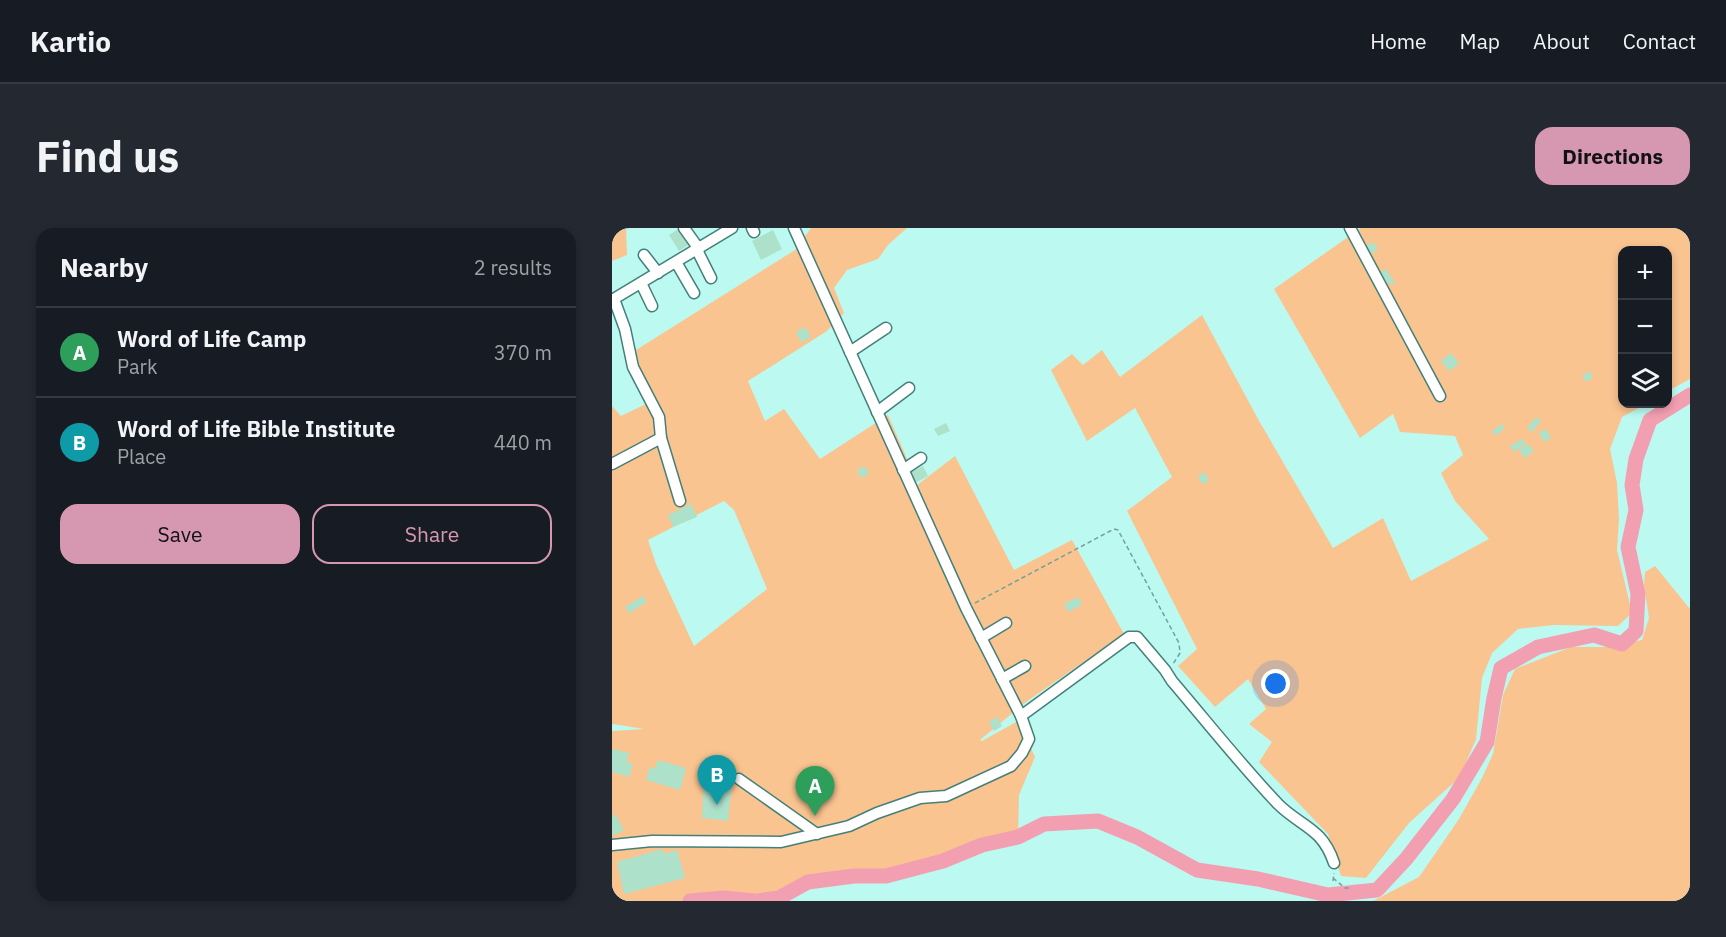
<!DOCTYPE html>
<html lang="en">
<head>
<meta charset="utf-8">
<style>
	:root { --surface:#171b24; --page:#242831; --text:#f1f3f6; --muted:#9ea1a6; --line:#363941; --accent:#d698b0 }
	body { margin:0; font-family:"IBM Plex Sans",sans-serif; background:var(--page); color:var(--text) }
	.controls { position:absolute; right:18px; top:18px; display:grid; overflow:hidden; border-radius:12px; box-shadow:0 3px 9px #0003 }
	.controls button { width:54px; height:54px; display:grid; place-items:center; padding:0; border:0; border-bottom:2px solid var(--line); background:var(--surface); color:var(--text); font:30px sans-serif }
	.you { position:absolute; left:664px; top:456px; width:21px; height:21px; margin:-15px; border:4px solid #fff; border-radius:50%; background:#1a73e8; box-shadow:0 0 0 9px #1a73e833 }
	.badge { display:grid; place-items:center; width:39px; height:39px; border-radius:50%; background:var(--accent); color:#fff; font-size:20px; font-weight:700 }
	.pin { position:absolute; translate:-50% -50px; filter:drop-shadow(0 2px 3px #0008) }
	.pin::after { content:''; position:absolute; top:32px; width:21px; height:18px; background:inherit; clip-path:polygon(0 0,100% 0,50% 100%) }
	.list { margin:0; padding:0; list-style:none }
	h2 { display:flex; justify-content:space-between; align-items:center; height:78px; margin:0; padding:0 24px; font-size:26px }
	h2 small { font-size:20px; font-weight:400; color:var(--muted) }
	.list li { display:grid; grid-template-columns:39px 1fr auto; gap:18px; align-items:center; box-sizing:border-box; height:90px; padding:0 24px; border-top:2px solid var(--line) }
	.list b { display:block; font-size:22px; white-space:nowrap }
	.list p { margin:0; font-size:20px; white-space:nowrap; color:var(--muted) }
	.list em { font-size:20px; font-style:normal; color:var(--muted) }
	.actions { display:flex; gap:12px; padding:18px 24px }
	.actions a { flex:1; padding:14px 0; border:2px solid var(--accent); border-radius:18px; text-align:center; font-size:21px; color:var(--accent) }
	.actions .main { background:var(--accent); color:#111 }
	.icon { flex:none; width:33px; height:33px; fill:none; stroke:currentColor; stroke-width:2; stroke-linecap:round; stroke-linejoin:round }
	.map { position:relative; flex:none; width:1078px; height:673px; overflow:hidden; border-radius:18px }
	header { display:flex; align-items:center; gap:36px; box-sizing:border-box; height:84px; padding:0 30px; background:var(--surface); border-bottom:2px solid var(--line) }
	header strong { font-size:28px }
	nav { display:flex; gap:33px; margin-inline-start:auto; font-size:21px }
	.intro { display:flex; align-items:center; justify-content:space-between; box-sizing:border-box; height:144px; padding:0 36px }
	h1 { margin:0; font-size:42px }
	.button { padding:15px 27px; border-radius:18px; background:var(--accent); color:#111; font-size:21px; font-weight:700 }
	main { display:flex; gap:36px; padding:0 36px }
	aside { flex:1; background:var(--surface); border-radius:18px; box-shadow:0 3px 9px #0003 }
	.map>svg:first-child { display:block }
	.green { fill:#f9c490; fill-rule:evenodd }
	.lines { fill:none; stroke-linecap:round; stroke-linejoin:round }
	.river { stroke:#f39fb2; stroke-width:15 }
	.building { fill:#ade1c9 }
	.minor-casing { stroke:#447f78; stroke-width:13 }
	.path { stroke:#74a099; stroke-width:1.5; stroke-dasharray:4.5 3; stroke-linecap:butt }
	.minor { stroke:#fff; stroke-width:10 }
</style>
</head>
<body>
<header>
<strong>Kartio</strong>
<nav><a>Home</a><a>Map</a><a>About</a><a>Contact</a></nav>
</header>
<div class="intro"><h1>Find us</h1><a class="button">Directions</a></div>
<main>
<aside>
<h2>Nearby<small>2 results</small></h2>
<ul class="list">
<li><span class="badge" style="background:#2e9e5b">A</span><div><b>Word of Life Camp</b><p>Park</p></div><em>370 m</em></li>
<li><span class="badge" style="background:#0f9aa8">B</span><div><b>Word of Life Bible Institute</b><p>Place</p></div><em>440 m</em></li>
</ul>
<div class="actions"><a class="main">Save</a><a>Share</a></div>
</aside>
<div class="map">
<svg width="1078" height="673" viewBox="0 0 1078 673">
	<rect width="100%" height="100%" fill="#bcfaf1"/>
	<!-- green -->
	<g class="green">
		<path d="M0 0H14L15 27 0 33Z"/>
		<path d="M199 0H295L276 17 266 31 235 42 222 60 232 85 215 103 136 153 153 193 172 181 208 231 276 187 299 240 304 258 343 228 402 342 460 312 512 406 414 474 368 512 370 513 406 493 423 529 407 567 406 609 370 617 331 633 274 648 196 654 167 670 146 673 112 670 78 673H0V503L32 501 1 496 0 497V178L9 188 34 176 24 122 183 22ZM112 273 122 282 155 361 82 418 44 336 36 312Z"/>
		<path d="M749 0H1078V151L1056 163V22H1011V176H1034L1010 189 998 221 1005 255 1007 291 1005 322 1020 385 1006 398 942 397 906 401 880 425 870 450 864 511 848 549 797 595 754 650 729 648 716 606 647 534 660 514 637 496 654 481 636 451 603 479 566 438 585 421 515 283 560 249 523 180 475 213 439 142 460 126 471 137 490 122 508 149 590 87 646 191 721 320 771 290 799 353 877 311 843 273 829 245 851 227 843 208 788 204 781 186 748 210 662 61Z"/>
		<path d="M1043 338 1078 381V673H761L807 649 847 591 870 550 881 526 891 467 903 441 959 419H995L1030 412 1037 390 1032 357 1033 344Z"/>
	</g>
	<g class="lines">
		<!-- river -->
		<g class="river">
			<path d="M78 673 112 670 142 673"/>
			<path d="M146 673 167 670 196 654 242 648H274L331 633 370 617 406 609 432 596 486 593 525 609 585 642 646 651 716 667 765 662 794 631 841 571 875 514 882 470 889 440 926 419 982 407 1010 416 1024 403 1026 366 1016 319 1024 282 1020 257 1024 231 1038 192 1078 167"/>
		</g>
	</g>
	<!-- building -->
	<g class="building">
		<path d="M68 0 78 16 67 23 57 7Z"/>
		<path d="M161 2 170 21 149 32 140 13Z"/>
		<path d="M761 14 766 22 754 28 750 20Z"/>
		<path d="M774 41 783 55 780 57 774 53 772 54 766 46Z"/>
		<path d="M193 99 199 109 189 114 184 104Z"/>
		<path d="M839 125 847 136 837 143 829 133Z"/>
		<path d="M977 143 981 148 975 154 970 149Z"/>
		<path d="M924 189 929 193 920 204 915 200Z"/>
		<path d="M334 195 338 203 326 208 322 201Z"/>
		<path d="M890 196 893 200 883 208 880 203Z"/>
		<path d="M934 201 939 210 932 214 927 205Z"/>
		<path d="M910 211 914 216 902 224 898 218Z"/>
		<path d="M916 216 922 223 913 230 907 222Z"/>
		<path d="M253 238 257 246 249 250 245 242Z"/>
		<path d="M311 238 316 248 303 255 298 245Z"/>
		<path d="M593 244 597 253 590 256 586 248Z"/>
		<path d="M79 276 85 289 61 299 56 287Z"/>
		<path d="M31 368 35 374 17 385 13 379Z"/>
		<path d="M466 369 470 377 456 384 452 376Z"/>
		<path d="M385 489 390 498 382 503 377 494Z"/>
		<path d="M0 521 17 525 15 534 21 536 17 549 0 544Z"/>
		<path d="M46 532 74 540 68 562 34 552 38 539 43 541Z"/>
		<path d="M92 545 121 548 116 593 90 590Z"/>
		<path d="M3 586 12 602 0 608V588Z"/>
		<path d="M50 621 52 626 65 622 73 650 12 666 5 634Z"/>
	</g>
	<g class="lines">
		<defs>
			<g id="minor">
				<path d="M72 0 87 21"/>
				<path d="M140 0 142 4"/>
				<path d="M738 0 828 168"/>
				<path d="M85 22 99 50"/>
				<path d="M32 27 46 45"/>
				<path d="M64 34 82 65"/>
				<path d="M29 55 40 78"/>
				<path d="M2 71 13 101 21 139 47 189 49 210 68 273"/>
				<path d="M0 72 120 0"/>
				<path d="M238 124 274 100"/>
				<path d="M265 184 297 160"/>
				<path d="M0 236 49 210"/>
				<path d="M291 242 309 230"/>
				<path d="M369 410 394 395"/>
				<path d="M390 451 413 438"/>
				<path d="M409 488 517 409H525L553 442 560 453C595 494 629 537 666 576 689 599 710 599 722 635"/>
				<path d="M127 551 205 606"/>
				<path d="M0 617 40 613 169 614 237 598 265 585 308 570 334 568 399 538 410 525 417 511 409 488 354 380 182 0"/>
			</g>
		</defs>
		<!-- minor casing -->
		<use href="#minor" class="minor-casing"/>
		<!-- path -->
		<g class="path">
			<path d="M363 375 502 301 506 302 567 415 568 425 561 436"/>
			<path d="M721 650 733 660H740"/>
			<path d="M721 653 722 645"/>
		</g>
		<!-- minor -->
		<use href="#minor" class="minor"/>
	</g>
</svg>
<div class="controls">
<button>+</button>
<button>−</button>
<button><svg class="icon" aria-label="layers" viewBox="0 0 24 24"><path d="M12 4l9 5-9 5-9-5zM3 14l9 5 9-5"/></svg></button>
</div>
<div class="you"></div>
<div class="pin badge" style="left:203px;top:588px;background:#2e9e5b">A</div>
<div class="pin badge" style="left:105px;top:577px;background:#0f9aa8">B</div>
</div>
</main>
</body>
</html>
